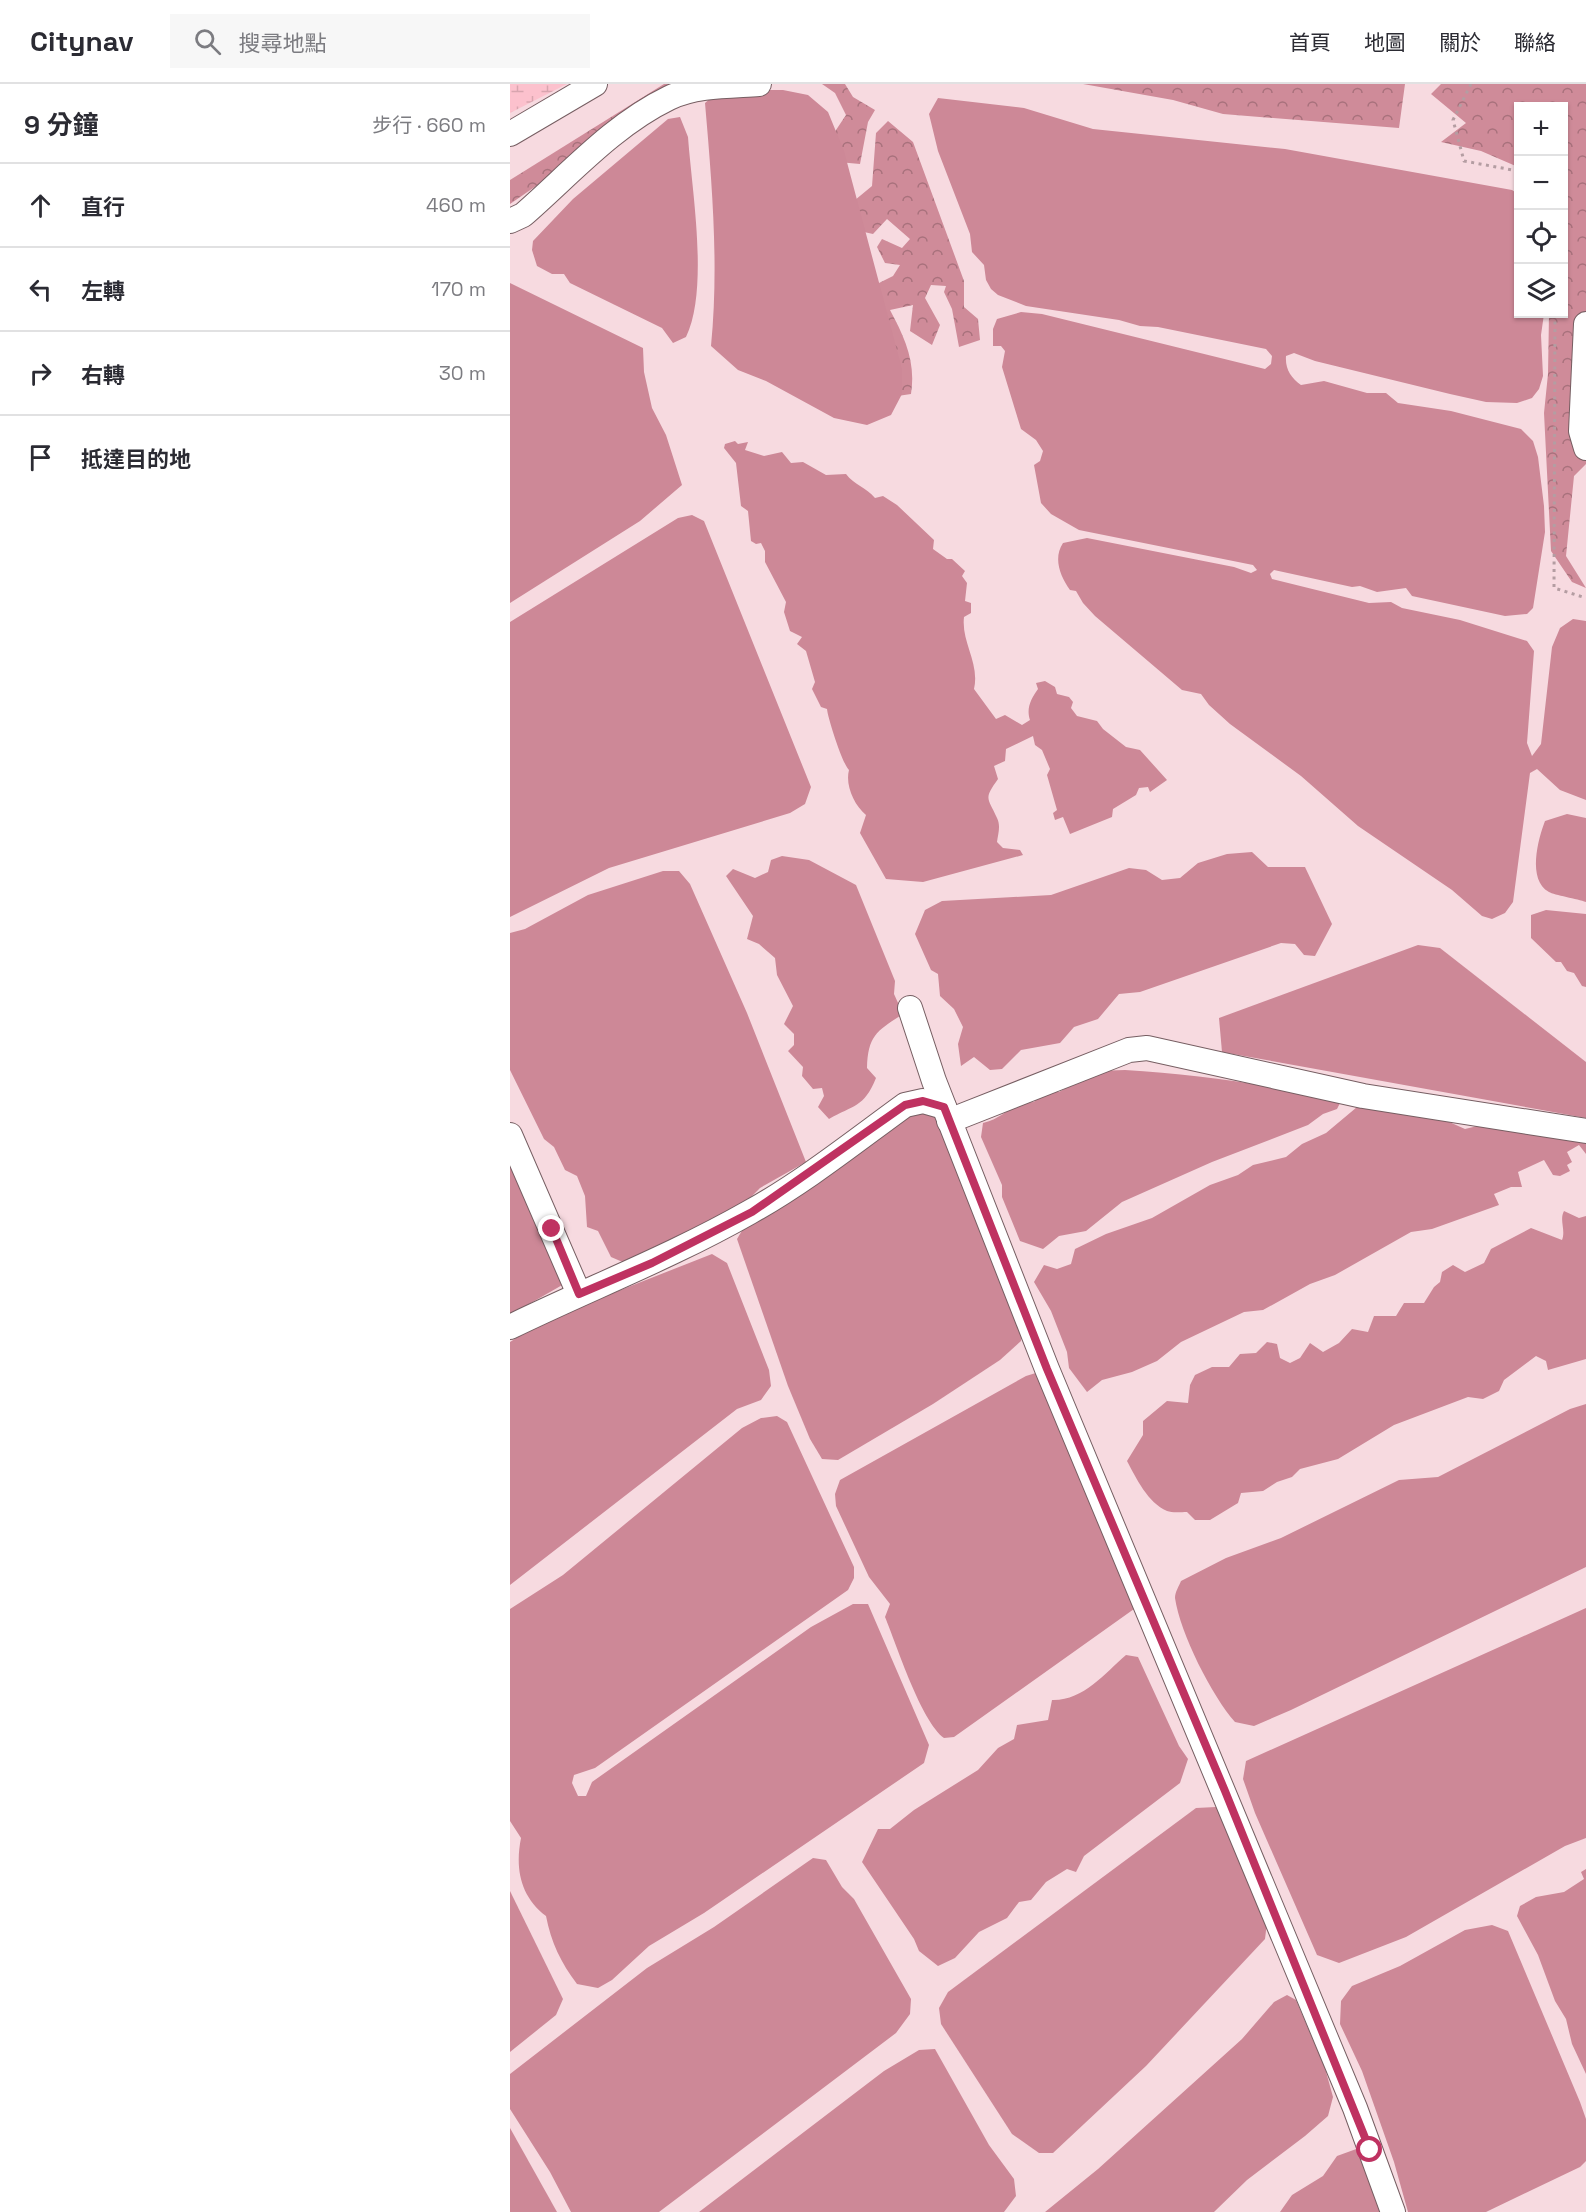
<!DOCTYPE html>
<html lang="zh-TW">
<head>
<meta charset="utf-8">
<style>
	:root { --surface:#fff; --page:#f7f7f7; --text:#2b2b33; --muted:#7c7c81; --line:#e1e1e2 }
	body { margin:0; font-family:"Space Grotesk","Noto Sans TC",sans-serif; background:var(--page); color:var(--text) }
	.controls { position:absolute; right:18px; top:18px; display:grid; overflow:hidden; border-radius:0px; box-shadow:0 2px 4px #0004 }
	.controls button { width:54px; height:54px; display:grid; place-items:center; padding:0; border:0; border-bottom:2px solid var(--line); background:var(--surface); color:var(--text); font:30px sans-serif }
	.stop { position:absolute; width:18px; height:18px; margin:-14px; border:4px solid #bf3261; border-radius:50%; background:#fff }
	.stop.end { background:#bf3261; border-color:#fff; box-shadow:0 2px 6px #0008 }
	.list { margin:0; padding:0; list-style:none }
	h2 { display:flex; justify-content:space-between; align-items:center; height:78px; margin:0; padding:0 24px; font-size:26px }
	h2 small { font-size:20px; font-weight:400; color:var(--muted) }
	.list li { display:grid; grid-template-columns:39px 1fr auto; gap:18px; align-items:center; box-sizing:border-box; height:84px; padding:0 24px; border-top:2px solid var(--line) }
	.list b { display:block; font-size:22px; white-space:nowrap }
	.list em { font-size:20px; font-style:normal; color:var(--muted) }
	.icon { flex:none; width:33px; height:33px; fill:none; stroke:currentColor; stroke-width:2; stroke-linecap:round; stroke-linejoin:round }
	.map { position:relative; flex:none; width:1076px; height:2128px; overflow:hidden }
	header { display:flex; align-items:center; gap:36px; box-sizing:border-box; height:84px; padding:0 30px; background:var(--surface); border-bottom:2px solid var(--line) }
	header strong { font-size:28px }
	nav { display:flex; gap:33px; margin-inline-start:auto; font-size:21px }
	.search { width:420px; height:54px; background:var(--page); display:flex; align-items:center; gap:15px; box-sizing:border-box; padding:0 21px; border-radius:0px; color:var(--muted); font-size:22px }
	main { display:flex }
	aside { flex:1; background:var(--surface) }
	.map>svg:first-child { display:block }
	.forest { fill:url(#forest-crowns) }
	.wetland { fill:url(#wetland-marsh) }
	.water { fill:#cd8897 }
	.lines { fill:none; stroke-linecap:round; stroke-linejoin:round }
	.minor-casing { stroke:#765e62; stroke-width:26 }
	.path { stroke:#b49da2; stroke-width:3; stroke-dasharray:3 4.5; stroke-linecap:butt }
	.minor { stroke:#fff; stroke-width:24 }
	.route { stroke:#bf3261; stroke-width:8 }
</style>
</head>
<body>
<header>
<strong>Citynav</strong>
<div class="search"><svg class="icon" aria-label="search" viewBox="0 0 24 24"><circle cx="10" cy="10" r="6"/><path d="M15 15l6 6"/></svg>搜尋地點</div>
<nav><a>首頁</a><a>地圖</a><a>關於</a><a>聯絡</a></nav>
</header>
<main>
<aside>
<h2>9 分鐘<small>步行 · 660 m</small></h2>
<ul class="list">
<li><svg class="icon" aria-label="ahead" viewBox="0 0 24 24"><path d="M12 20V5M6 11l6-6 6 6"/></svg><div><b>直行</b></div><em>460 m</em></li>
<li><svg class="icon" aria-label="left" viewBox="0 0 24 24"><path d="M17 20v-9H6M10 6l-5 5 5 5"/></svg><div><b>左轉</b></div><em>170 m</em></li>
<li><svg class="icon" aria-label="right" viewBox="0 0 24 24"><path d="M7 20v-9h11M14 6l5 5-5 5"/></svg><div><b>右轉</b></div><em>30 m</em></li>
<li><svg class="icon" aria-label="arrive" viewBox="0 0 24 24"><path d="M6 21V4h12l-3 4 3 4H6"/></svg><div><b>抵達目的地</b></div></li>
</ul>
</aside>
<div class="map">
<svg width="1076" height="2128" viewBox="0 0 1076 2128">
	<defs>
		<pattern id="forest-crowns" width="20" height="18" patternUnits="userSpaceOnUse" patternTransform="scale(1.5)"><rect width="20" height="18" fill="#cf8b99"/><path d="M2 6a3 3 0 1 1 6 0M12 15a3 3 0 1 1 6 0" fill="none" stroke="#a8717c"/></pattern>
		<pattern id="wetland-marsh" width="20" height="14" patternUnits="userSpaceOnUse" patternTransform="scale(1.5)"><rect width="20" height="14" fill="#fcc1cd"/><path d="M1 5h8M5 5V1M11 12h8M15 12V8" fill="none" stroke="#d8a5af"/></pattern>
	</defs>
	<rect width="100%" height="100%" fill="#f7dae0"/>
	<!-- forest -->
	<g class="forest">
		<path d="M154 0H174L0 120V96Z"/>
		<path d="M312 0H335L343 13 365 26 358 38 350 80 328 78 318 58 336 31 325 9Z"/>
		<path d="M573 0H895L889 44 713 30 663 16Z"/>
		<path d="M931 0H1076V380L1064 392 1056 472 1076 504 1062 498 1041 467 1034 329 1038 290 1039 230H1054V22H1008V83L971 67 931 58 956 39 921 10Z"/>
		<path d="M378 37 403 58 454 197V223L468 235 470 256 449 263 442 225 434 208 436 202 421 201 415 214 430 241 422 261 400 247 403 221 380 226C395 254 406 278 401 310L381 313 361 203 383 192 390 181 375 179 367 163 372 155 392 164 400 155 377 135 363 150 345 146 339 121 362 102 366 49Z"/>
	</g>
	<!-- wetland -->
	<path class="wetland" d="M0 0H57L0 29Z"/>
	<!-- water -->
	<g class="water">
		<path d="M210 6H273L298 11 318 28 334 67 392 285V310L381 331 357 341 324 334 256 297 228 286 201 262C209 181 202 100 195 19Z"/>
		<path d="M428 14 514 24 583 45 775 65 1002 106 1008 110V230H1034L1031 251 1033 292 1029 305 1022 314 1007 319 976 318 940 310 805 277 784 269 776 272C775 285 781 294 791 301L814 297 857 309H876L888 319 941 327 1011 345 1023 357 1028 373 1034 422 1035 448 1023 524 1017 530 995 532 902 512 896 504 867 508 850 502 842 503 764 486 760 490 762 495 859 519 881 518 892 524 950 536 1017 557 1024 567 1017 659 1022 672 1031 660 1042 563 1050 544 1063 535 1076 537V716L1050 706 1027 685 1020 689 1003 818 995 829 982 835 972 832 942 806 848 742 791 692 720 640 699 621 691 610 672 606 585 532 573 519 566 507 560 506C550 492 543 474 553 459L577 454 724 483 741 489 747 486 743 481 569 446 541 430 531 419 524 381 530 377 533 367 526 356 511 345 492 283 495 267 491 262H483V245L487 235 511 228 532 230 755 285 761 280 762 272 756 265 648 243 630 242 609 236 516 222 488 211 481 205 476 196 474 181 462 168 460 150 428 67 419 30Z"/>
		<path d="M170 33 178 53C182 108 199 205 176 253L163 259 152 244 60 199 54 190H42L27 182 22 166 23 157 63 115 158 35Z"/>
		<path d="M0 199 133 264 134 288 142 324 156 351 172 401 130 437 0 519Z"/>
		<path d="M225 357 228 360 238 358 235 366 254 372 272 368 281 379 293 378 316 391 336 390C344 401 356 403 365 414L373 412 387 421 424 456 423 465 437 475H442L455 487 452 492 457 499 455 517 461 519V529L454 533C451 558 470 579 464 605L486 635 495 631 512 641 520 636C516 624 521 615 528 605L526 599 535 597 545 603 547 610 559 613 563 618 561 624 567 632 587 637 593 645 616 663 630 666 657 696 640 708 638 703 629 704 626 711 603 725 602 733 560 750 553 733 545 736 543 729 547 726 537 691 540 685 532 666 525 661 523 652 496 665 495 677 484 682 488 695C473 716 478 713 487 734 491 742 488 750 487 758L493 764 510 766 513 771 413 798 376 795 350 749 356 731C344 721 335 701 339 686 333 681 318 635 317 625L311 623 302 605 305 598 296 567 287 560 292 553 280 547 274 528 276 518 255 478V467L251 459 246 460 241 457 238 427 231 422 226 379 214 364 215 360Z"/>
		<path d="M182 431 194 437 301 703 295 720 280 729 99 784 0 833V538L168 434Z"/>
		<path d="M1057 730 1076 734V818C1068 815 1044 811 1039 808 1017 796 1028 755 1035 737Z"/>
		<path d="M742 768 758 783H795L822 840 805 872 794 871 785 860 771 859 630 908 609 910 588 935 564 943 550 959 511 966 492 985 480 986 464 973 451 982 448 960 453 943 444 925 430 912 428 890 421 886 405 850 415 826 432 817 541 811 619 784 636 786 652 796 670 794 688 779 717 770Z"/>
		<path d="M272 772 299 776 346 801 385 897 384 910 393 930C367 947 358 951 357 984L366 994C354 1024 343 1021 319 1035L308 1023 314 1012 312 1004 303 1005 292 992 293 983 278 967 284 961V950L274 940 283 922 267 891 265 874 249 860 237 855 243 832 216 792 223 785 245 794 258 788 261 776Z"/>
		<path d="M153 787H169L180 800 237 929 296 1078 250 1104 235 1119 115 1179 101 1173 88 1147 77 1143 75 1112 67 1092 55 1086 44 1063 34 1055 0 986V849L15 845 78 811Z"/>
		<path d="M1036 826 1076 830V903L1072 902 1064 889 1057 887 1051 878H1046L1021 854V831Z"/>
		<path d="M908 861 930 864 1076 978V1034L712 968 709 934Z"/>
		<path d="M615 986C688 990 760 1002 832 1015L827 1025 813 1030 798 1041 702 1078 612 1118 576 1147 549 1152 533 1165 510 1157 492 1113V1101L471 1053 473 1039C496 1033 498 1020 524 1018L532 1008H549L587 987Z"/>
		<path d="M853 1018 928 1033 955 1045 988 1037 1076 1055V1070L1069 1061 1057 1068 1062 1078 1057 1081 1060 1087 1050 1092 1043 1091 1034 1076 1008 1088 1012 1103H1001L984 1110 989 1121 922 1145 901 1148 825 1191 800 1200 753 1226 734 1228 671 1258 647 1277 622 1288 592 1296 577 1308 559 1284 557 1268 541 1227 524 1198 534 1181 547 1185 561 1180 565 1165 596 1150 642 1134 700 1101 728 1091 743 1081 776 1073 792 1060 816 1049Z"/>
		<path d="M414 1022 425 1033 514 1243 511 1257 490 1276 423 1320 328 1376 312 1375 300 1355 278 1302 227 1155 233 1145 370 1045Z"/>
		<path d="M0 1047 54 1200 0 1231Z"/>
		<path d="M1054 1127 1069 1134 1076 1132V1275L1038 1286 1036 1277 1026 1272 994 1296 989 1307 973 1315 958 1313 884 1341 828 1375 790 1385 782 1393 767 1398 753 1407 731 1409 728 1419 700 1436H685L677 1428C671 1428 662 1429 657 1427 638 1419 626 1394 617 1377L633 1351V1337L657 1317 678 1319 680 1301 685 1291 702 1283H719L730 1270 746 1269 757 1258 767 1260 770 1274 780 1279 790 1274 800 1259 813 1268 829 1259 842 1245 858 1248 864 1232H886L894 1219H914L924 1203 930 1198 932 1188 943 1181 955 1188 974 1179 981 1165 1021 1144 1052 1156C1056 1146 1049 1136 1054 1127Z"/>
		<path d="M202 1170 217 1179 259 1286 261 1302 251 1316 227 1325 0 1501V1258L37 1235Z"/>
		<path d="M529 1288 627 1509 624 1525 444 1653 434 1654C411 1637 387 1562 375 1533L380 1520 359 1493 326 1422 325 1410 330 1396 516 1292Z"/>
		<path d="M1076 1320V1483L781 1626 744 1642 725 1638C702 1612 670 1549 665 1514 665 1508 669 1502 671 1497L716 1474 771 1454 889 1396 928 1393 1060 1325Z"/>
		<path d="M267 1332 277 1338 344 1483V1494L338 1506 85 1684 64 1691 62 1699 68 1712H76L82 1698 301 1543 343 1520H358L419 1661 414 1679 194 1829 139 1862 102 1896 88 1904 67 1900C51 1879 41 1858 36 1832 10 1812 5 1784 11 1754L0 1737V1525L53 1491 232 1344 251 1334Z"/>
		<path d="M1076 1524V1754L1055 1762 896 1853 829 1879 807 1871 745 1729 733 1695 736 1677Z"/>
		<path d="M616 1571 628 1573 669 1662 678 1675 670 1699 574 1772 566 1788 557 1785 536 1798 521 1816 509 1818 497 1834 469 1848 445 1874 428 1882 409 1867 404 1855 352 1778 368 1745H380L404 1726 468 1686 488 1664 504 1655 507 1641 538 1636 542 1616C573 1617 594 1590 616 1571Z"/>
		<path d="M706 1723 717 1732 758 1830 755 1855 636 1982 543 2069H529L502 2050 431 1940 429 1924 438 1908 686 1724Z"/>
		<path d="M303 1774 316 1776 332 1803 344 1815 401 1915 400 1930 386 1949 149 2128H61L40 2088 0 2025V1990L137 1884 204 1843Z"/>
		<path d="M1076 1785V1990L1062 1960 1056 1935 1045 1917 1028 1871 1007 1832 1010 1822 1026 1813 1054 1808 1074 1795 1071 1788Z"/>
		<path d="M0 1807 53 1915 46 1931 0 1968Z"/>
		<path d="M982 1841 998 1847 1070 2018 1076 2035V2077L1070 2083 976 2128H898L884 2078 852 1987 830 1940 831 1917 842 1902 890 1882 955 1846Z"/>
		<path d="M777 1911 786 1916 815 1984 823 2013 818 2032 795 2052 737 2096 704 2128H535L588 2085 732 1955 764 1918Z"/>
		<path d="M425 1965 479 2061 504 2095 506 2112 494 2128H189L374 1987 409 1966Z"/>
		<path d="M0 2044 47 2128H0Z"/>
		<path d="M849 2064 873 2128H770L782 2111 813 2092 827 2072Z"/>
	</g>
	<g class="lines">
		<defs>
			<g id="minor">
				<path d="M0 50 85 0"/>
				<path d="M0 137 13 131C59 91 103 41 159 14 186 1 220 2 249 0"/>
				<path d="M1076 240 1071 347 1076 364"/>
				<path d="M400 924 424 997 537 1285 845 2024 883 2128"/>
				<path d="M439 1037 619 966 637 964 853 1012 1076 1047"/>
				<path d="M0 1051 69 1210"/>
				<path d="M0 1243C80 1204 163 1172 240 1128 294 1098 344 1058 395 1021L413 1017 434 1023"/>
			</g>
		</defs>
		<!-- minor casing -->
		<use href="#minor" class="minor-casing"/>
		<!-- path -->
		<g class="path">
			<path d="M961 0 943 36 954 77 1008 87"/>
			<path d="M1045 230 1044 504 1076 514"/>
		</g>
		<!-- minor -->
		<use href="#minor" class="minor"/>
	</g>
	<g class="lines">
		<!-- route -->
		<path class="route" d="M42 1145 69 1210 142 1179 242 1128 395 1021 413 1017 434 1023 537 1285 715 1707 860 2066"/>
	</g>
</svg>
<div class="controls">
<button>+</button>
<button>−</button>
<button><svg class="icon" aria-label="locate" viewBox="0 0 24 24"><circle cx="12" cy="12" r="6"/><path d="M12 2v4M12 18v4M2 12h4M18 12h4"/></svg></button>
<button><svg class="icon" aria-label="layers" viewBox="0 0 24 24"><path d="M12 4l9 5-9 5-9-5zM3 14l9 5 9-5"/></svg></button>
</div>
<div class="stop" style="left:860px;top:2066px"></div>
<div class="stop end" style="left:42px;top:1145px"></div>
</div>
</main>
</body>
</html>
